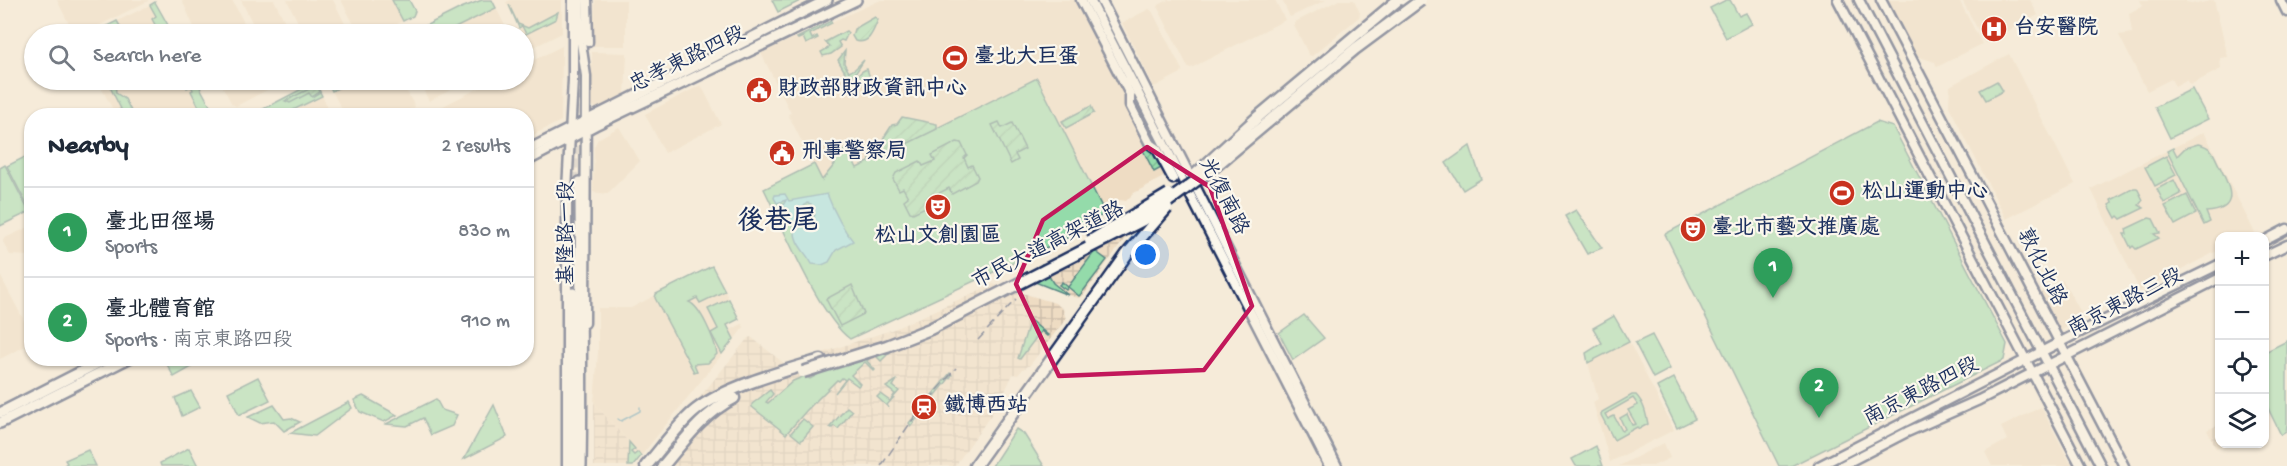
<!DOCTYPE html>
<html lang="en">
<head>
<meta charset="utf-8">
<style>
	:root { --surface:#fff; --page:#f2f2f3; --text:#1f2937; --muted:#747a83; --line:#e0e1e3; --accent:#db2777 }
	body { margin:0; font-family:"Gochi Hand","LXGW WenKai TC",sans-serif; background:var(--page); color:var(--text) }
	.controls { position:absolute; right:18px; bottom:18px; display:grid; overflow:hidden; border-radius:12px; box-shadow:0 2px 4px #0004 }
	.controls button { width:54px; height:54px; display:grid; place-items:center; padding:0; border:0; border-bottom:2px solid var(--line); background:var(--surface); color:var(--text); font:30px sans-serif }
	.you { position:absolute; left:1146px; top:255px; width:21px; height:21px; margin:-15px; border:4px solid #fff; border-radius:50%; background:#1a73e8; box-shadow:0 0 0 9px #1a73e833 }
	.badge { display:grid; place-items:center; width:39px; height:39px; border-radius:50%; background:var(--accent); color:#fff; font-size:20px; font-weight:700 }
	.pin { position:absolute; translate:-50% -50px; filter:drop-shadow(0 2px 3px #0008) }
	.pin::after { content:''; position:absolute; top:32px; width:21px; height:18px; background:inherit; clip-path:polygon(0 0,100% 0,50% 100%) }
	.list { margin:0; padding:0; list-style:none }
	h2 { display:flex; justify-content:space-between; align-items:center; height:78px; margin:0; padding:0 24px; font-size:26px }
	h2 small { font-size:20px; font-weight:400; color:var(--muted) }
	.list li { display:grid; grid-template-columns:39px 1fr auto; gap:18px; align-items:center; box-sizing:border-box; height:90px; padding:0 24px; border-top:2px solid var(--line) }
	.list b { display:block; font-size:22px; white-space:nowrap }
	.list p { margin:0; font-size:20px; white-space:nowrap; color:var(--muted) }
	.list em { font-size:20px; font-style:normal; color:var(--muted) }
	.icon { flex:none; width:33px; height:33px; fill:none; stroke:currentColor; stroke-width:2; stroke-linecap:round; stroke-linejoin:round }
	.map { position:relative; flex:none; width:2287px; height:466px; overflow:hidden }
	.search { position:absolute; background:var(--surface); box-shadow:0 2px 4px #0004; left:24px; top:24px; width:510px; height:66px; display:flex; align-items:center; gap:15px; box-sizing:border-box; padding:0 21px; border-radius:33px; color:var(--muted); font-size:22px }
	.panel { position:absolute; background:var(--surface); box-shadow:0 2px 4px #0004; left:24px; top:108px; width:510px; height:258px; border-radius:24px }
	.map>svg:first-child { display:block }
	.built { fill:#eedcc3 }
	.industrial { fill:url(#industrial-grid) }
	.green { fill:#94dbaa; stroke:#588584; stroke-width:1.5; fill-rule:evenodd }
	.garden { fill:url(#garden-furrows); stroke:#588584; stroke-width:1.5 }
	.water { fill:#8fe1e7; stroke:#619ab0; stroke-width:1.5; fill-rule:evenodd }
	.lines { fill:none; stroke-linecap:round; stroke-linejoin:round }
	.stream { stroke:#619ab0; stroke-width:1.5 }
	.primary-tunnel { stroke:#c9c5c0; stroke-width:9; stroke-dasharray:9 4.5; stroke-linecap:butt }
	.secondary-casing { stroke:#1b2f5e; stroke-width:13 }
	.primary-casing { stroke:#1b2f5e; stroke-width:14 }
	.highway-casing { stroke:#1b2f5e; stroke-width:15 }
	.secondary { stroke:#fbf7ec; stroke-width:8 }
	.primary { stroke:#fbf7ec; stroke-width:9 }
	.highway { stroke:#fbf7ec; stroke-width:10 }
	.rail { stroke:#1b2f5e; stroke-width:1.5; stroke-dasharray:9 4.5; stroke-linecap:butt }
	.highway-bridge-casing { stroke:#1b2f5e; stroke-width:15; stroke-linecap:butt }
	.highway-bridge { stroke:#fbf7ec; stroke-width:10 }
	.marked { fill:none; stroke:#c2185b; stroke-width:4.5; stroke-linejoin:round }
	.labels { text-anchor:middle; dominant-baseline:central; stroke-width:4.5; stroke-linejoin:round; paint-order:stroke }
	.poi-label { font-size:21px; font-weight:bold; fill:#1b2f5e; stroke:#fbf7ec; text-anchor:start }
	.street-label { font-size:21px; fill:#1b2f5e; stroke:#fbf7ec }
	.district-label { font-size:27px; font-weight:bold; fill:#1b2f5e; stroke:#fbf7ec }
</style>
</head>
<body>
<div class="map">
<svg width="2287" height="466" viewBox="0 0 2287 466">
	<defs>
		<pattern id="industrial-grid" width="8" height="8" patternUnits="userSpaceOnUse" patternTransform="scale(1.5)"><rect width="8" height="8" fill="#eedcc3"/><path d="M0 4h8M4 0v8" fill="none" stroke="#ccbdaa"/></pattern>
		<pattern id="garden-furrows" width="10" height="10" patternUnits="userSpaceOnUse" patternTransform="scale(1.5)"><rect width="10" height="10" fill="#94dbaa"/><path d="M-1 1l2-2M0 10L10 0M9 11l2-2" fill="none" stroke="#7fbc95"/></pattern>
	</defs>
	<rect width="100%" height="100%" fill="#f5ebd9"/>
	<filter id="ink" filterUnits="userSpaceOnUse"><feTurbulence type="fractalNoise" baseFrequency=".0167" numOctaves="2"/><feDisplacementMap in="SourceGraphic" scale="12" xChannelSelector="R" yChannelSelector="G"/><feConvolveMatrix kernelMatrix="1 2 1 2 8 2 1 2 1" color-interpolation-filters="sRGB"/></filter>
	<g filter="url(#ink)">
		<!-- built -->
		<g class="built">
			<path d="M57 0H148V1L82 34H74Z"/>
			<path d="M182 0H232L250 34H197Z"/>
			<path d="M241 0H274L291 34H258Z"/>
			<path d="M287 0H333L350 34H304Z"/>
			<path d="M341 0H392L403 21 376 34H359Z"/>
			<path d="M511 0H562V33L530 49 506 2Z"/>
			<path d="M595 0H626V46H593Z"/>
			<path d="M881 0H1077L1125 95 1127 104 1148 147 1156 155 1167 175 1134 193 1126 201 1120 200 1104 211 1076 157 856 168 847 149 822 181 768 195 765 188 813 164 788 114 791 113 761 53Z"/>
			<path d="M1168 0H1275L1285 20 1191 68 1188 67 1158 8 1159 5Z"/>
			<path d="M1282 0H1326L1290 17Z"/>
			<path d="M1339 0H1354L1360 13 1359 17 1312 56 1309 55 1294 25 1295 22Z"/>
			<path d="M1888 0H1959L1982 44 1937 67 1935 62 1913 55Z"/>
			<path d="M1962 0H2030L2038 15 1985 43Z"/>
			<path d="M2140 0H2186V2L2197 4 2214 0 2228 57 2220 58 2221 69 2190 85 2186 80 2175 86 2171 79 2147 91 2119 35 2132 33 2129 13 2143 6Z"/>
			<path d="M150 5 165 34H91Z"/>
			<path d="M496 8 509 34H443Z"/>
			<path d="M1149 9 1152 11 1182 70 1181 73 1154 87 1122 23Z"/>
			<path d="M562 46 561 121 527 138 526 116 440 115 437 109 495 80H524V65Z"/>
			<path d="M592 52 627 53 625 94 597 109 590 104Z"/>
			<path d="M2009 54 2075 184 2006 219 1949 106 1950 86Z"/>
			<path d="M97 80H188L206 115H116Z"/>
			<path d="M219 80H272L274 83 273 87 236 106 232 104Z"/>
			<path d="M354 80H401L415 107 399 115H345L332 91Z"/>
			<path d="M418 80H470L429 101Z"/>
			<path d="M701 85 721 124 665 153 645 114Z"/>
			<path d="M322 96 332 115 283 116Z"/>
			<path d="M619 127 640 161 607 194 593 192 594 147 598 139Z"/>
			<path d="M2204 132 2255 233 2247 236 2220 237 2219 250 2140 291 2091 189Z"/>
			<path d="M31 226V256L10 255 3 242V239Z"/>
			<path d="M712 266 739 319 727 325 730 330 742 324 744 327 641 456 594 403 598 353V308H631Z"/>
			<path d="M0 275 32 336 31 343 0 359Z"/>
			<path d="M2063 280 2084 318 2058 332 2038 294Z"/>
			<path d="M1629 342 1674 430 1610 462 1593 402 1598 399 1588 363Z"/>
			<path d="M2041 407 2072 466H1992L1985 452 2007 440 2001 427Z"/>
			<path d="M1664 443 1670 458 1653 466H1619Z"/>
		</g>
		<!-- industrial -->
		<g class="industrial">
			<path d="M1118 223 1129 233 1082 297 1078 298 1068 295 1053 283 1042 264Z"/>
			<path d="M993 284 1055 303 1063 309 1066 319 1030 365 1023 369 1018 375 1013 374 1000 402 955 466H644L748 338 751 337 786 365 894 329Z"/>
			<path d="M594 403 641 456 633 466H594Z"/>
			<path d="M2218 425 2220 444H2226L2216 448 2207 430Z"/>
		</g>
		<!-- green -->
		<g class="green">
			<path d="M392 0H409L415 11 413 16 403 21Z"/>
			<path d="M482 0H492L496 8 443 34H409L461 8Z"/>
			<path d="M772 0H802L778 12Z"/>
			<path d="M1726 0H1730L1739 16 1746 13 1752 24 1726 38 1710 8Z"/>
			<path d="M155 2 173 34H160L152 19 156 16 150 5Z"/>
			<path d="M509 5 518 24 528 28 558 12 556 19 526 34 522 26 519 28Z"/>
			<path d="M117 21 124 33 122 34H91Z"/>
			<path d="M1037 78 1105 213 1071 236 850 339C820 318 782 225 764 189L814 164 822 180 835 164 832 156 847 149 857 168Z"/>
			<path d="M100 80H115L116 93 125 99 133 115H116L114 113 121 109 107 81 100 84 98 81Z"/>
			<path d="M183 80H196L215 115H206L203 108 200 109 191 91 193 90 191 86 187 88Z"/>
			<path d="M327 80H354L332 91Z"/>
			<path d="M1997 81 2003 91 1986 100 1980 90Z"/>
			<path d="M315 82 322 96 283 115 250 116Z"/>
			<path d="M2192 89 2208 119 2170 138 2155 107Z"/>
			<path d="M1877 122 1893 127 2007 344 2004 360 1791 466H1779L1665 234Z"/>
			<path d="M2198 144C2203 145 2207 146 2211 150 2215 155 2217 162 2220 167 2230 188 2241 210 2206 212L2210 222 2204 225 2167 151 2173 148 2177 156 2185 148Z"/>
			<path d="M1470 146 1481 179 1463 190 1446 163Z"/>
			<path d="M31 154 32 210 30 211 7 166Z"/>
			<path d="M2166 156 2176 175 2155 186 2145 167Z"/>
			<path d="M5 165 29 212 0 226V168Z"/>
			<path d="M2174 180 2181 194 2164 203 2157 189Z"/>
			<path d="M2134 188H2137L2143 200 2139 205 2144 208 2121 219 2118 216 2116 218 2109 205 2112 203 2111 200Z"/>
			<path d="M2187 195 2196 214 2175 225 2165 206Z"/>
			<path d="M1576 210 1602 248 1587 254 1565 216Z"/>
			<path d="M2149 218 2153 219 2160 233 2154 234 2159 238 2136 249 2133 246 2131 248 2124 234H2127L2126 229Z"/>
			<path d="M1095 251 1107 260 1081 294 1079 296 1068 287 1066 290 1059 285 1062 282 1068 287Z"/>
			<path d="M1042 264 1053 283 1068 295 1035 282 1032 272Z"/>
			<path d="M712 266 725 291 700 303 697 298 689 302C701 307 715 341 717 354L708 363 694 364 697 371 694 372 655 298 656 294Z"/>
			<path d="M729 299 739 319 727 325 734 339 722 354 711 333 718 329 708 309Z"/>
			<path d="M1304 315 1324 338 1293 360 1279 333Z"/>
			<path d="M1614 316 1629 342 1588 363 1586 353 1602 343 1593 328Z"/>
			<path d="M1030 320 1048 335 1047 336 1041 331 1020 359 1018 358Z"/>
			<path d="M1652 335 1670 369 1653 378 1635 343Z"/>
			<path d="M2287 341V425L2286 432 2281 435 2265 402V352Z"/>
			<path d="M889 348 890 352 881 361 874 354 867 361 875 370 874 371 865 362 851 375 860 384 858 386 847 378 835 393 845 380 842 378 839 381 837 380 806 411 786 434 752 407V404L770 390 773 394 766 402 768 403 793 381 805 376 810 379 828 369Z"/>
			<path d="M164 359H181L182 361 199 363 174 377Z"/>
			<path d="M950 373 952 375 911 426 909 423Z"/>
			<path d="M258 377 270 400 239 415 228 392Z"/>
			<path d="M1674 378 1695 419 1677 428 1657 387Z"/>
			<path d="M897 380 893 386 899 391 887 405 889 408 877 397 880 394 890 401 895 394 886 387Z"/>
			<path d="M191 391 200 407 182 416 175 398Z"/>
			<path d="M1632 395H1636C1644 403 1646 414 1648 424L1639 429 1637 427 1614 440 1601 415 1602 412ZM1633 398 1638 405 1628 410 1636 424 1632 425 1627 414 1620 418 1625 429 1622 431 1614 416 1608 419 1605 414Z"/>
			<path d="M363 396 397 415 384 422 360 412 354 400Z"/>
			<path d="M436 399 442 410 457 415 452 426 431 435 423 418 407 426 386 424Z"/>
			<path d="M349 402 352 408 315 436 290 433Z"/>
			<path d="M274 405 284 419 291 418 300 422 284 431 274 421 260 423 248 417Z"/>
			<path d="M494 405 507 437 464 459Z"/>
			<path d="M847 407 852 411 838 429 834 426 832 428 830 427Z"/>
			<path d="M803 419 813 427 801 441 791 433Z"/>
			<path d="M1016 429 1024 434 1044 466H992Z"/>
			<path d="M629 442 635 449 631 452 634 455 638 452 641 456 633 466H628Z"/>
			<path d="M1596 446 1603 466H1576L1572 459Z"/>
			<path d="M189 448 198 466H161L160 463Z"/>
			<path d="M88 450 96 466H63L67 463 65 460Z"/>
		</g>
		<!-- garden -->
		<g class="garden">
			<path d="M875 17 878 20C873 31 870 45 855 41L852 36 854 29Z"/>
			<path d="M831 21 832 23 810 34 812 39 817 36 818 38 806 44 803 37 798 39 797 38Z"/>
			<path d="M846 31 848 33 844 41 841 40 838 42 841 47 831 54 823 56 821 52 830 47 825 42Z"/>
			<path d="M845 51 844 63 849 72 855 69 864 60 857 71 849 79 838 60Z"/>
			<path d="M867 69 874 90 872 92 864 81 857 88C855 79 858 72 867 69Z"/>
			<path d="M317 85 320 92 312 97 309 93 290 103 285 101Z"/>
			<path d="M1091 106 1094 113 1066 128 1062 121Z"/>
			<path d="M902 117 937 124V129L870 162V159L892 125 897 124Z"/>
			<path d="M999 122 1002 128 1012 123 1025 149 1015 154 1018 160 1011 164 992 125Z"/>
			<path d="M957 142 961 143 967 155 964 158 968 167 972 165 978 177 976 181 952 194 949 188 937 194 940 200 913 213 910 212 904 200 908 197 903 188 899 190 893 179 896 173 920 161 923 166 935 161 932 155Z"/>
			<path d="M1148 147 1156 155 1163 167 1154 172 1143 150Z"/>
			<path d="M852 285 864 314 840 326 826 299Z"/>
		</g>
		<!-- water -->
		<path class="water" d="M785 194 789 201 827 194C833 209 842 228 853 241L836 250 829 262 822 265 812 264C805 251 793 243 795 227L788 221 782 207 786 200 777 203 774 198 775 195ZM807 203 811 204 815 215 807 225H801C797 215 800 210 807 203Z"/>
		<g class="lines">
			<!-- stream -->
			<path class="stream" d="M618 419 621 421 640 411V407"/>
			<!-- primary-tunnel -->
			<g class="primary-tunnel">
				<path d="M580 129 581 56"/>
				<path d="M574 182V128"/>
			</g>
			<defs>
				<g id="secondary">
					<path d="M579 0 581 43 586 76 585 323"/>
					<path d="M587 0 588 42"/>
					<path d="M1081 0 1123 81 1133 83 1329 466"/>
					<path d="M1090 0 1133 83"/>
					<path d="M1101 0 1337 466"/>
					<path d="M1838 0 2081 466"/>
					<path d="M1859 0 2101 466"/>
					<path d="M1881 0 2124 466"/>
					<path d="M2281 0 2287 12"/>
					<path d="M1123 81 1130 94V105L1150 144 1157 149 1173 179"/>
					<path d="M2264 241 2287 229"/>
					<path d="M2264 256 2287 245"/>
					<path d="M567 466V190L573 80V0"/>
					<path d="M1819 466 2074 335 2220 264"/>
					<path d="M1841 466 1907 432 1979 400 2220 278"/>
				</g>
				<g id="primary">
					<path d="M526 151 827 0"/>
					<path d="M526 161 595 125 856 0"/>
					<path d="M580 182C580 277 583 371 581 466"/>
					<path d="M573 293 574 354"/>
					<path d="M0 413 108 358"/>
					<path d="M0 423 129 358"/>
				</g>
				<g id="highway">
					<path d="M1360 38 1411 0"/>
					<path d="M573 466 574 354"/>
					<path d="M646 466C662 448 677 425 696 410 725 387 784 371 821 360"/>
					<path d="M663 466C684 441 704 413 734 398"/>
					<path d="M975 466 1079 321"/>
				</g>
			</defs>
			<!-- secondary casing -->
			<use href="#secondary" class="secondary-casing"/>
			<!-- primary casing -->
			<use href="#primary" class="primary-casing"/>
			<!-- highway casing -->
			<use href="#highway" class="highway-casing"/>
			<!-- secondary -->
			<use href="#secondary" class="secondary"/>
			<!-- primary -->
			<use href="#primary" class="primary"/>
			<!-- highway -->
			<use href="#highway" class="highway"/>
			<!-- rail -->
			<g class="rail">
				<path d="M2286 0 2287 3"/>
				<path d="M978 340 1016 299"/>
				<path d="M881 466 911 422 956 368"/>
			</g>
			<defs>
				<g id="highway-bridge">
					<path d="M1196 174 1259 116 1398 0"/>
					<path d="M1090 241 1169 194"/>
					<path d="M1079 321 1127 254 1167 208"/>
					<path d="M803 372 887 346 930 329 1143 220 1212 169 1355 49 1421 0"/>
				</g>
			</defs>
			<!-- highway-bridge casing -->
			<use href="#highway-bridge" class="highway-bridge-casing"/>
			<!-- highway-bridge -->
			<use href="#highway-bridge" class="highway-bridge"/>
		</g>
	</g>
	<!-- marked area -->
	<path d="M0 0H2287V466H0ZM1147 147 1210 187 1252 306 1204 370 1059 376 1016 284 1043 220Z" fill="#f5ebd9" fill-opacity=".55" fill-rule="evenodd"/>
	<path class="marked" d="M1147 147 1210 187 1252 306 1204 370 1059 376 1016 284 1043 220Z"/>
	<!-- icons -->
	<defs>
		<symbol id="hospital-disc" viewBox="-11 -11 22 22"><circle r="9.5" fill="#c8321e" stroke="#fbf7ec"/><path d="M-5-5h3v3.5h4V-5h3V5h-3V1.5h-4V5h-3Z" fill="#fff"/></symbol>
		<symbol id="stadium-disc" viewBox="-11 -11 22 22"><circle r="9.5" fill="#c8321e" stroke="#fbf7ec"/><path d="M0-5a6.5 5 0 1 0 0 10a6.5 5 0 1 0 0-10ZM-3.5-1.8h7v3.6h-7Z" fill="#fff"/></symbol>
		<symbol id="civic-disc" viewBox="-11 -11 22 22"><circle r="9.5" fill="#c8321e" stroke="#fbf7ec"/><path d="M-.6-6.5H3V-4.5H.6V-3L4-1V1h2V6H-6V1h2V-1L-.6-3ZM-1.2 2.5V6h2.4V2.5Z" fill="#fff"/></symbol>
		<symbol id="theatre-disc" viewBox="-11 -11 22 22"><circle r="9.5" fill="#c8321e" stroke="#fbf7ec"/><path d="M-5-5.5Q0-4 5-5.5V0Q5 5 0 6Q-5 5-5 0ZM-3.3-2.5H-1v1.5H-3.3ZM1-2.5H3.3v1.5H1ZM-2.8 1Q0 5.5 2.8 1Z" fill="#fff"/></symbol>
		<symbol id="station-disc" viewBox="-11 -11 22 22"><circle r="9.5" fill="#c8321e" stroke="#fbf7ec"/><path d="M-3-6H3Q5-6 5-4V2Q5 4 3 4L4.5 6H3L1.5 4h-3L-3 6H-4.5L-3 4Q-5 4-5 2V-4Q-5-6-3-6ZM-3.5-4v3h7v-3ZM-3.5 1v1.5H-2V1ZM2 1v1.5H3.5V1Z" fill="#fff"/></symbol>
	</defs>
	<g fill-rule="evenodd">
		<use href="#hospital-disc" x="1979" y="14" width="30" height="30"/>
		<use href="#stadium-disc" x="940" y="43" width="30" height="30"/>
		<use href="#civic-disc" x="744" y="75" width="30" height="30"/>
		<use href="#civic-disc" x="767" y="138" width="30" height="30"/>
		<use href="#stadium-disc" x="1827" y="178" width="30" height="30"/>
		<use href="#theatre-disc" x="923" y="192" width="30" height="30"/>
		<use href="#theatre-disc" x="1678" y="214" width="30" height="30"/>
		<use href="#station-disc" x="909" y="392" width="30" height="30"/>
	</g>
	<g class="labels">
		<!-- poi labels -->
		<g class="poi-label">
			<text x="2014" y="29">台安醫院</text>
			<text x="974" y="58">臺北大巨蛋</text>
			<text x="778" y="90">財政部財政資訊中心</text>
			<text x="802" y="153">刑事警察局</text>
			<text x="1862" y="193">松山運動中心</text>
			<text x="1712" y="229">臺北市藝文推廣處</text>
			<text x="938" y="237" text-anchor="middle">松山文創園區</text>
			<text x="944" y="407">鐵博西站</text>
		</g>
		<!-- street labels -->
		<g class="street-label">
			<text transform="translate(688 61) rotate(-26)">忠孝東路四段</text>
			<text transform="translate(1222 197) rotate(63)">光復南路</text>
			<text transform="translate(568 233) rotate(-90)">基隆路一段</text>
			<text transform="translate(1049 247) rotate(-27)">市民大道高架道路</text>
			<text transform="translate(2040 268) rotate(63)">敦化北路</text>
			<text transform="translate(2126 304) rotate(-27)">南京東路三段</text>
			<text transform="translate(1922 393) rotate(-27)">南京東路四段</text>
		</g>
		<!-- district labels -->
		<g class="district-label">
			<text x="778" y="223">後巷尾</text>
		</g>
	</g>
</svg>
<div class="controls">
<button>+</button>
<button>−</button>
<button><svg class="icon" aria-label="locate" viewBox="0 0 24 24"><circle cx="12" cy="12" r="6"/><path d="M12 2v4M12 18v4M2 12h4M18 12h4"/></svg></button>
<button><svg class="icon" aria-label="layers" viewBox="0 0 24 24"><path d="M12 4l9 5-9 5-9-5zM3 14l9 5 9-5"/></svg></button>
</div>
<div class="you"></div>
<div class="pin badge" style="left:1773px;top:298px;background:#2e9e5b">1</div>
<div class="pin badge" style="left:1819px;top:418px;background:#2e9e5b">2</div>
<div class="search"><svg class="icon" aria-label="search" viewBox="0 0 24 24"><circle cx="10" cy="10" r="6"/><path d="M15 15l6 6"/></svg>Search here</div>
<section class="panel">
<h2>Nearby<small>2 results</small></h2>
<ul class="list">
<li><span class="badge" style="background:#2e9e5b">1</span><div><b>臺北田徑場</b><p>Sports</p></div><em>830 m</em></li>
<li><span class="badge" style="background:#2e9e5b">2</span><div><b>臺北體育館</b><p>Sports · 南京東路四段</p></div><em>910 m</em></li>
</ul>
</section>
</div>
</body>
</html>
